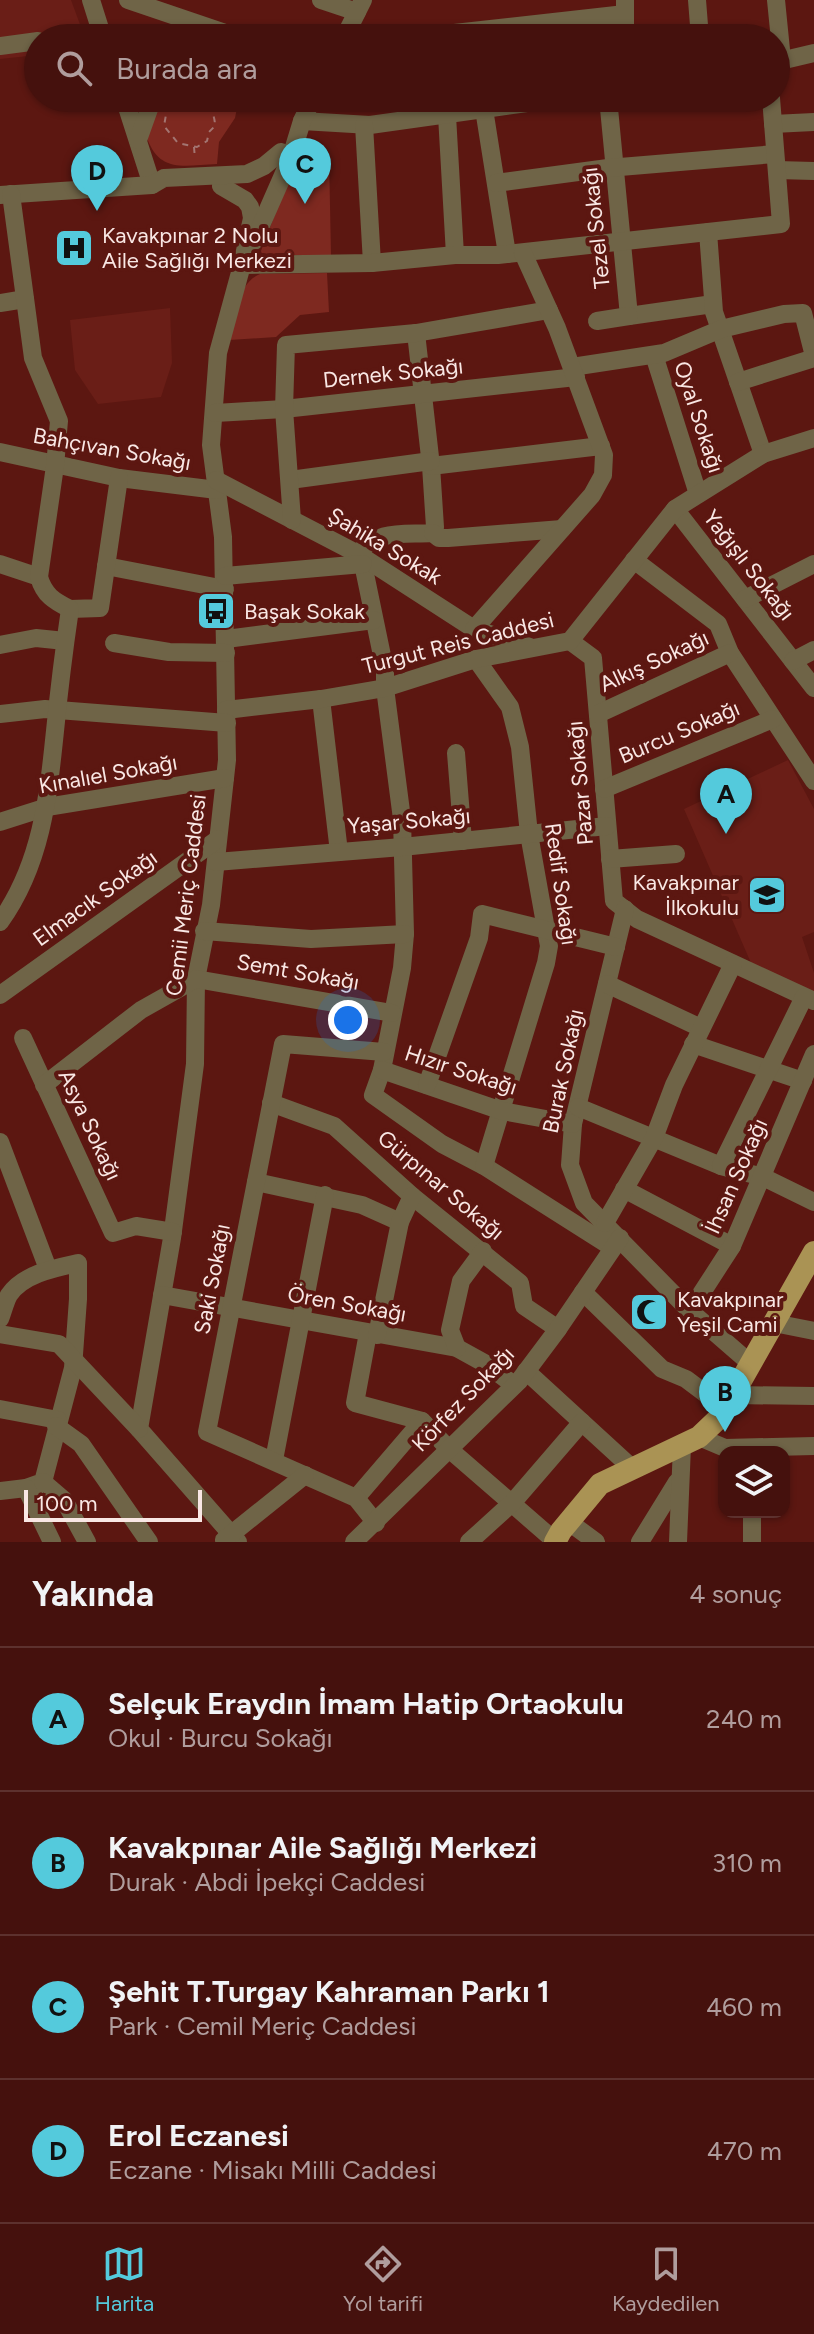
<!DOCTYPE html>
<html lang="tr">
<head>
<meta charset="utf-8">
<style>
	:root { --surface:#45110d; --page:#4f1f1b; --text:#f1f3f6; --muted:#b09d9d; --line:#5d312e; --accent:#54cadc }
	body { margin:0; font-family:Figtree,sans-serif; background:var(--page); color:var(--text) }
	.controls { position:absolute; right:24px; bottom:24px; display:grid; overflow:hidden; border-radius:16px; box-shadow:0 2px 6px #0004 }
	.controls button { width:72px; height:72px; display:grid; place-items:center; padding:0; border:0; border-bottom:2px solid var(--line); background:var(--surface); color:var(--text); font:40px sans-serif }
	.scale { position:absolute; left:24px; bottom:20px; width:178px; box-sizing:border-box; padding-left:8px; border:4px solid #f9e7e4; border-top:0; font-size:22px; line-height:28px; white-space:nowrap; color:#f9e7e4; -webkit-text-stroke:6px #5c1711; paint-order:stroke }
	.you { position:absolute; left:348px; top:1020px; width:28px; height:28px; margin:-20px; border:6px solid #fff; border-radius:50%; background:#1a73e8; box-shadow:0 0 0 12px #1a73e833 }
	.badge { display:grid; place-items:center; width:52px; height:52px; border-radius:50%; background:var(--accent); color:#111; font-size:26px; font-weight:700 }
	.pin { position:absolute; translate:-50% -66px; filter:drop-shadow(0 2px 4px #0008) }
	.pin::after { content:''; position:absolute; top:42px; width:28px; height:24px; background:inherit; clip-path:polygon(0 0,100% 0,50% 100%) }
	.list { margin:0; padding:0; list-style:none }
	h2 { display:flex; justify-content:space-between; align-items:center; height:104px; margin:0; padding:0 32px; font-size:34px }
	h2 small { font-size:26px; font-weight:400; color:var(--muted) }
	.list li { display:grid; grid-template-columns:52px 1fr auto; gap:24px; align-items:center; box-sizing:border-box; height:144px; padding:0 32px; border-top:2px solid var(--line) }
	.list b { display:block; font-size:30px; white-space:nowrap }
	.list p { margin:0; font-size:26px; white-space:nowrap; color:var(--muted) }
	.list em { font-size:26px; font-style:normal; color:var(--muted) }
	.icon { flex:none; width:44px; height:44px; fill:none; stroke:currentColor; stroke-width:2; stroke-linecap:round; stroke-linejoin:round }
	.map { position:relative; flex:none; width:814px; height:1542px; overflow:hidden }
	.search { position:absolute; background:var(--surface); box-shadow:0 2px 6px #0004; left:24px; right:24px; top:24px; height:88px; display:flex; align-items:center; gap:20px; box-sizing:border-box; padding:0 28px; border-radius:44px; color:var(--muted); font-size:30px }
	.sheet { height:680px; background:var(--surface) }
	nav { display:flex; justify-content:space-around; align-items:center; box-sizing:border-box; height:112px; border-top:2px solid var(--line); background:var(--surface); font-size:22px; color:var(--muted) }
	nav a { display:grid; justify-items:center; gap:4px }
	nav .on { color:var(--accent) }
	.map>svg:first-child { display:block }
	.built { fill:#6a1e17 }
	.green { fill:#7e2920 }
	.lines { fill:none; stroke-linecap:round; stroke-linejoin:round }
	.path { stroke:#a37571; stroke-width:2; stroke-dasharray:6 6; stroke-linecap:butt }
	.minor { stroke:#6f6447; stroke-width:18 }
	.major { stroke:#aa9354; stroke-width:22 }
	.labels { text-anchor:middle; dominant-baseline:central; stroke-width:8; stroke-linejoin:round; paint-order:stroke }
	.street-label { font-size:22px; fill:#f9e7e4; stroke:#5c1711 }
	.poi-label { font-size:22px; fill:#f9e7e4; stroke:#5c1711; text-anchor:start }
</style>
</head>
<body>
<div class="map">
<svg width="814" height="1542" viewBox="0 0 814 1542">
	<rect width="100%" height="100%" fill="#5c1711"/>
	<!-- built -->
	<g class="built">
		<path d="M0 0H71L85 38H38V55L0 59Z"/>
		<path d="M170 308 172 363 161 397 98 404 75 370 70 320Z"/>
		<path d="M788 760 814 809V932L802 937 814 973V995L751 963 684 809Z"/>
	</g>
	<!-- green -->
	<g class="green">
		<path d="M158 98H239L235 118 219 142 217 164C185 165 160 174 147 138Z"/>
		<path d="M329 156 331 256 262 254 261 251 297 157Z"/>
		<path d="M327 273 329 312 300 315 276 337 229 340C235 318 237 283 260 274Z"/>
	</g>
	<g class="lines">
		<!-- path -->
		<g class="path">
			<path d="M179 98 167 109 164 126 178 143 197 147 207 141 209 132 215 126C215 110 206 103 191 98"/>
			<path d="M194 147 195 159"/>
		</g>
		<!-- minor -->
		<g class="minor">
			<path d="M91 0 103 38"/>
			<path d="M128 0 240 38"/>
			<path d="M321 0 357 12"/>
			<path d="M697 0 700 38"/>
			<path d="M776 0 782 60"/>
			<path d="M63 38 102 33"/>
			<path d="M344 38 363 0"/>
			<path d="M409 38 625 14"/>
			<path d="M625 38V0"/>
			<path d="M0 46 38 41"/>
			<path d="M776 62 814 53"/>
			<path d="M124 98 152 185"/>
			<path d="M446 98 455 255"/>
			<path d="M608 98 629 316 713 304"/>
			<path d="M484 109 507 254"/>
			<path d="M302 121 370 125 563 98"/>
			<path d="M773 124 814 122"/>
			<path d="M364 125 372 263"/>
			<path d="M138 140 153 98"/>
			<path d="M777 170 814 171"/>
			<path d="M496 183 608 168 775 154"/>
			<path d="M221 186 245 200 250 207 252 218 242 265 218 353 211 445 223 537 227 760 211 905 196 979 195 1064 172 1238 139 1429 238 1542"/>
			<path d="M0 195 152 185 164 178 247 174 264 166 281 152"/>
			<path d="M708 232 714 312 763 454"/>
			<path d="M254 241 291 157 302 121 313 98"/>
			<path d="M242 265 372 263 455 255H498L781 224 771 98"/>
			<path d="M0 303 25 299"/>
			<path d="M597 321 629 316"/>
			<path d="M416 333 431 466 435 527 433 533C403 535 377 529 358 554L363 564 385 670V688L402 819 405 934 402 968 382 1070 373 1095 442 1144 484 1166 613 1248"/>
			<path d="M654 355 698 494"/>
			<path d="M572 367 664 353 721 329 784 314 803 313 814 356"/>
			<path d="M738 382 814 358"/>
			<path d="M215 413 284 409 576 377"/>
			<path d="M0 452 119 478 217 490"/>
			<path d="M431 466 601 446"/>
			<path d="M216 480 358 554 474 629 530 647"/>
			<path d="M290 480 431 461"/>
			<path d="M675 509 814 688"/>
			<path d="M292 520 284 409 286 345 416 333 549 310"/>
			<path d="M433 533 439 538H448L562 529"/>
			<path d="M634 560 718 624 730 653 814 781"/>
			<path d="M0 564 39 577"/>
			<path d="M106 566 225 589"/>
			<path d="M225 576 363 564"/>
			<path d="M745 599 814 564"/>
			<path d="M70 609 100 608 119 478"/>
			<path d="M474 629 592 495 603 475 604 455 557 328 523 253"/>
			<path d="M226 639 374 620"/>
			<path d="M570 641 593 658 614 901 637 919 814 1001"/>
			<path d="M114 643 169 652 226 653"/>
			<path d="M0 645 36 638 65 641"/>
			<path d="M476 659 510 707 520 747 529 834 549 946 546 963 484 1166"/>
			<path d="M793 661 814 650"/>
			<path d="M321 699 339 852"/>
			<path d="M226 710 321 699 385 688 476 659 570 641 675 509 763 454 814 438"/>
			<path d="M0 714 45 709 227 723"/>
			<path d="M598 714 730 653"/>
			<path d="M456 753 463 841"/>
			<path d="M604 789 773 719"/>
			<path d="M0 822 47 807 225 778"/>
			<path d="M610 859 676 854"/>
			<path d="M216 862 402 847 607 826"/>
			<path d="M625 909 573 1124 570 1165 584 1203 690 1311 751 1364"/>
			<path d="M0 922C41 865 48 799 55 731 59 690 64 650 70 609 54 601 44 595 39 577L55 466 59 421 33 358 11 194"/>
			<path d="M204 931 311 939 405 934"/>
			<path d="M607 984 701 1028"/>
			<path d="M0 995 218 839"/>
			<path d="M23 1038 113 1233 136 1226 173 1232"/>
			<path d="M693 1044 803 1081"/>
			<path d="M382 1070 502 1111 573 1124"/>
			<path d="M44 1085 141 1010 196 979 392 1013"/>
			<path d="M427 1085 479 938 482 914 616 947"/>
			<path d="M271 1103 334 1126 412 1196 520 1283 524 1306 558 1329"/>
			<path d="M578 1107 721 1166 763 1177 814 1202"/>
			<path d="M0 1142 48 1269"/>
			<path d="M721 1166 804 997"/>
			<path d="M256 1182 362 1205 400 1222"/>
			<path d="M624 1189 732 1246"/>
			<path d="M605 1223 654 1138 674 1085 733 964"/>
			<path d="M583 1292 662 1369 686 1379 726 1409"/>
			<path d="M162 1295 457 1348 486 1364 514 1385"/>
			<path d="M690 1311 732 1246 814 1054"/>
			<path d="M0 1319C3 1312 5 1302 9 1295 23 1274 55 1268 78 1263V1299L73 1368 43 1482 26 1488 0 1491"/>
			<path d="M774 1323 814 1331"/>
			<path d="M368 1333 355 1403 422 1421 449 1449 555 1541"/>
			<path d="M0 1334 59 1344 139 1429"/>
			<path d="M377 1335 400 1222 412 1196"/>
			<path d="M457 1348 450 1330 461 1281 483 1251"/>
			<path d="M526 1371 633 1469"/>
			<path d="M733 1395 814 1396"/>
			<path d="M0 1409 58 1420"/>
			<path d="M56 1426 81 1444 149 1542"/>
			<path d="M699 1437 725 1448 814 1446"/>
			<path d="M274 1460 325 1195"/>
			<path d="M43 1482 64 1500 87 1542"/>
			<path d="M26 1488 52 1542"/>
			<path d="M356 1498 422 1421"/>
			<path d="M752 1512V1542"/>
			<path d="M569 1522 596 1542"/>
			<path d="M376 1523 356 1498 207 1432 283 1044 384 1052"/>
			<path d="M224 1540 305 1475"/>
			<path d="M354 1542 519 1381 558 1329 620 1238"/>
			<path d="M469 1542 513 1502 582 1422"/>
			<path d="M640 1542 677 1482"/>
			<path d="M678 1542 682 1446"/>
		</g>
		<!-- major -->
		<path class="major" d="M555 1542 561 1531 600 1484 699 1437 721 1416 814 1252"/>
	</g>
	<!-- icons -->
	<defs>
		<symbol id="hospital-square" viewBox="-11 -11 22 22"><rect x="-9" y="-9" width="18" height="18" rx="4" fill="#54cadc" stroke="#5c1711"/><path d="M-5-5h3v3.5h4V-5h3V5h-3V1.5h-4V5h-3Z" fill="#111"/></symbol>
		<symbol id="bus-square" viewBox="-11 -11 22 22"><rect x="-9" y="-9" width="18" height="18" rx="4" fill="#54cadc" stroke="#5c1711"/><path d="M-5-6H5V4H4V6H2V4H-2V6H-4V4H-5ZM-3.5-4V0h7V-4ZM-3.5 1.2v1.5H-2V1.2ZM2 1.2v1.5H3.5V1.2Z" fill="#111"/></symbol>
		<symbol id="school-square" viewBox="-11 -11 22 22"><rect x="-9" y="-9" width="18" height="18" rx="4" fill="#54cadc" stroke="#5c1711"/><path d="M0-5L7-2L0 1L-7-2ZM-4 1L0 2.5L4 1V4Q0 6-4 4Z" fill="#111"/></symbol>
		<symbol id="mosque-square" viewBox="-11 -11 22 22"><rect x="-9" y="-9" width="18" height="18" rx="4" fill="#54cadc" stroke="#5c1711"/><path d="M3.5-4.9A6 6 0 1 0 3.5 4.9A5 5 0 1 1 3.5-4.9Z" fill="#111"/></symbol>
	</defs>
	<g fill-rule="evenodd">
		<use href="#hospital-square" x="52" y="226" width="44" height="44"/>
		<use href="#bus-square" x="194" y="589" width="44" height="44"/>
		<use href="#school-square" x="745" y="873" width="44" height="44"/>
		<use href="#mosque-square" x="627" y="1290" width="44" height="44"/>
	</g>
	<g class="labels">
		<!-- street labels -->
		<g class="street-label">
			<text transform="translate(596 228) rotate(-96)">Tezel Sokağı</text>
			<text transform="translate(393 373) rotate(-6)">Dernek Sokağı</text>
			<text transform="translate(699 417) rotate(72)">Oyal Sokağı</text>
			<text transform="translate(112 449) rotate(10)">Bahçıvan Sokağı</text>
			<text transform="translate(385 546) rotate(31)">Şahika Sokak</text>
			<text transform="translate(749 565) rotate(52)">Yağışlı Sokağı</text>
			<text transform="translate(458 643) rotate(-14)">Turgut Reis Caddesi</text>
			<text transform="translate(654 661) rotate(-25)">Alkış Sokağı</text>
			<text transform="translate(679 732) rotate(-23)">Burcu Sokağı</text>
			<text transform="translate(108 774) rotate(-10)">Kınalıel Sokağı</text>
			<text transform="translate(580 783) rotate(-95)">Pazar Sokağı</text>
			<text transform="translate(409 821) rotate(-5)">Yaşar Sokağı</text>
			<text transform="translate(561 884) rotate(82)">Redif Sokağı</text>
			<text transform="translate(186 895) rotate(-83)">Cemii Meriç Caddesi</text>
			<text transform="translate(95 898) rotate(-36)">Elmacık Sokağı</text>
			<text transform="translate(298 972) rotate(10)">Semt Sokağı</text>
			<text transform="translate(461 1070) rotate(18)">Hızır Sokağı</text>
			<text transform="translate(563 1071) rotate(-78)">Burak Sokağı</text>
			<text transform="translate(90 1125) rotate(65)">Asya Sokağı</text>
			<text transform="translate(736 1176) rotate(-66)">İhsan Sokağı</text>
			<text transform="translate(441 1185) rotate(40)">Gürpınar Sokağı</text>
			<text transform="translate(212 1279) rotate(-79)">Saki Sokağı</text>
			<text transform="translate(347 1304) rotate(10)">Ören Sokağı</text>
			<text transform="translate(463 1399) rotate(-46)">Körfez Sokağı</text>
		</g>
		<!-- poi labels -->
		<g class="poi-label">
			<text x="102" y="235">Kavakpınar 2 Nolu<tspan x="102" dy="25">Aile Sağlığı Merkezi</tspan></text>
			<text x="244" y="611">Başak Sokak</text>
			<text x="739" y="882" text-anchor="end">Kavakpınar<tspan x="739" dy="25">İlkokulu</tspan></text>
			<text x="677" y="1299">Kavakpınar<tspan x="677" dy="25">Yeşil Cami</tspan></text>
		</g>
	</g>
</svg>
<div class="controls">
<button><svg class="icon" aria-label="layers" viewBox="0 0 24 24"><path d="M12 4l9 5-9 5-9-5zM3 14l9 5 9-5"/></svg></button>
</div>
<div class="scale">100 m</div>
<div class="you"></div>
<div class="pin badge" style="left:726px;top:834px">A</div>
<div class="pin badge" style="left:725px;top:1432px">B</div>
<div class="pin badge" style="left:305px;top:204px">C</div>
<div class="pin badge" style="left:97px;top:211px">D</div>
<div class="search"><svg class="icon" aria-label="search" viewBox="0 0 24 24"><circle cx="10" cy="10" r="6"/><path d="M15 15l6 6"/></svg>Burada ara</div>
</div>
<section class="sheet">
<h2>Yakında<small>4 sonuç</small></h2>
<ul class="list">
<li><span class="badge">A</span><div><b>Selçuk Eraydın İmam Hatip Ortaokulu</b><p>Okul · Burcu Sokağı</p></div><em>240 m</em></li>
<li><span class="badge">B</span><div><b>Kavakpınar Aile Sağlığı Merkezi</b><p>Durak · Abdi İpekçi Caddesi</p></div><em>310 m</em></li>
<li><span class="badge">C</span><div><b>Şehit T.Turgay Kahraman Parkı 1</b><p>Park · Cemil Meriç Caddesi</p></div><em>460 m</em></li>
<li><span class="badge">D</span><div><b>Erol Eczanesi</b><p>Eczane · Misakı Milli Caddesi</p></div><em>470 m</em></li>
</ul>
</section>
<nav>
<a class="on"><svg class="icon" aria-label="map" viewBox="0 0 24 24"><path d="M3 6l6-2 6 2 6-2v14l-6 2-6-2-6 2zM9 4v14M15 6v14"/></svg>Harita</a>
<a><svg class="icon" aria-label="directions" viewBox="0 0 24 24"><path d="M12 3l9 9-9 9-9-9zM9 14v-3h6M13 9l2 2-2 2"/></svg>Yol tarifi</a>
<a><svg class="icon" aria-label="saved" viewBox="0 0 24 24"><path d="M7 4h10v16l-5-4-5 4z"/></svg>Kaydedilen</a>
</nav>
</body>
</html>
